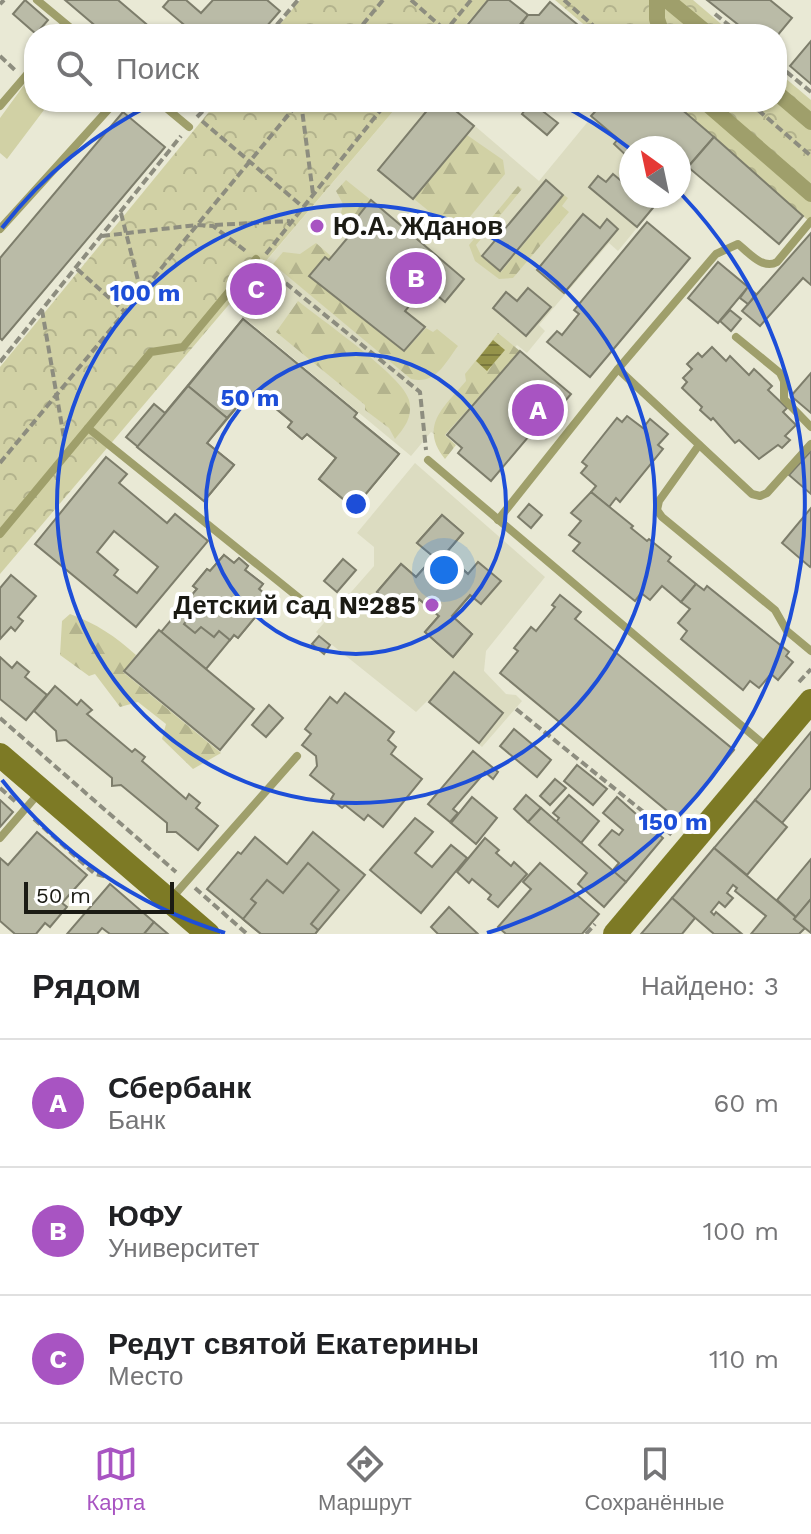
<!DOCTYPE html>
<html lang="ru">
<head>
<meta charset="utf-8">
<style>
	:root { --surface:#fff; --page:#f2f2f2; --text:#202124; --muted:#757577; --line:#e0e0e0; --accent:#a854c2 }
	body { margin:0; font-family:"Work Sans",sans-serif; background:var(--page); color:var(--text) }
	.compass { position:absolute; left:619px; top:136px; width:72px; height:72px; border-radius:50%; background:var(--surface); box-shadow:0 2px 6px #0004; rotate:327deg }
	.scale { position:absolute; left:24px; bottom:20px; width:150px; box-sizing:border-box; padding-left:8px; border:4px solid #1b1b14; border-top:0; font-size:22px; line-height:28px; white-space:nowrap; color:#1b1b14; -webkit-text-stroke:6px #fff; paint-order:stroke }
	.you { position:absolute; left:444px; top:570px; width:28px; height:28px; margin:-20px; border:6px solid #fff; border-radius:50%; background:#1a73e8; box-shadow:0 0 0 12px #1a73e833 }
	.badge { display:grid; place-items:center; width:52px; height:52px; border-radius:50%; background:var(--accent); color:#fff; font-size:26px; font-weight:700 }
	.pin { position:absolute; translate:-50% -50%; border:4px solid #fff; box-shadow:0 2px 8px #0006 }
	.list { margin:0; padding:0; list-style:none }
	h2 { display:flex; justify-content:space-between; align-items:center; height:104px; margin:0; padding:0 32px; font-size:34px }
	h2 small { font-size:26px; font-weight:400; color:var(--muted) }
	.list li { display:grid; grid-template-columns:52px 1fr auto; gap:24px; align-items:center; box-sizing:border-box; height:128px; padding:0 32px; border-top:2px solid var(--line) }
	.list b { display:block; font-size:30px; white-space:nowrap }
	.list p { margin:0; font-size:26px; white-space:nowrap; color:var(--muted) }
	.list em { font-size:26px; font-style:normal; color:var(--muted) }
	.icon { flex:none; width:44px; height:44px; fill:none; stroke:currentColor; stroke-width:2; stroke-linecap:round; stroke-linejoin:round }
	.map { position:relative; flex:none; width:811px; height:934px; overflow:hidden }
	.search { position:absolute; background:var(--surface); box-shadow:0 2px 6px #0004; left:24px; right:24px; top:24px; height:88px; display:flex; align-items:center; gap:20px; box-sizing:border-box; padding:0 28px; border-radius:32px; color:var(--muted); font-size:30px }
	.sheet { height:488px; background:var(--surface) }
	nav { display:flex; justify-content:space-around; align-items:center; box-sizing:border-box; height:112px; border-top:2px solid var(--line); background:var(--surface); font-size:22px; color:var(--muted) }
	nav a { display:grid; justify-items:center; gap:4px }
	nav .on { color:var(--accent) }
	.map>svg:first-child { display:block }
	.built { fill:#dcdcc1 }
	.green { fill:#d1d1a5 }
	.forest { fill:url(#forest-firs) }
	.park { fill:url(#park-crowns) }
	.water { fill:url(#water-rules) }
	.building { fill:#babba7; stroke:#7d7d6b; stroke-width:2; fill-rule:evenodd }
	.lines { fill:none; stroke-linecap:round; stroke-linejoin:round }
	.path { stroke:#8d8d7f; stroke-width:4; stroke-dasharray:8 4; stroke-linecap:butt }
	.lane { stroke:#9f9f6b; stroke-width:8 }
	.street { stroke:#9f9f6b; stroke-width:16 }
	.secondary { stroke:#7d7a25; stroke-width:24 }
	.ring { fill:none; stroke:#1d4ed8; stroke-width:4 }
	.poi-dot { fill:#a854c2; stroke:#fff; stroke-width:3 }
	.labels { text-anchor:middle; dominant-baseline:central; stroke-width:8; stroke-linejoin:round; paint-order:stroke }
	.poi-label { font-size:26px; font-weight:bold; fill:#1b1b14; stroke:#fff; text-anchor:start }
	.centre { fill:#1d4ed8; stroke:#fff; stroke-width:4 }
	.ring-label { font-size:24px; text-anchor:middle; font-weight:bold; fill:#1d4ed8; stroke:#fff; stroke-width:8; stroke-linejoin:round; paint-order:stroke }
</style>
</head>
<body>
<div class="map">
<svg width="811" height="934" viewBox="0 0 811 934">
	<defs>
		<pattern id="forest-firs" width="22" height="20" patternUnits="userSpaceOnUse" patternTransform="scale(2)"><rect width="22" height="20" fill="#d1d1a5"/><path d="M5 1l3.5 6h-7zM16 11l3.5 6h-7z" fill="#b3b38d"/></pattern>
		<pattern id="park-crowns" width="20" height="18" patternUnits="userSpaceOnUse" patternTransform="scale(2)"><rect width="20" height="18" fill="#d1d1a5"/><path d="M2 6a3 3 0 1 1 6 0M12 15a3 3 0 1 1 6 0" fill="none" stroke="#b3b38d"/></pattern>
		<pattern id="water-rules" width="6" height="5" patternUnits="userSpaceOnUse" patternTransform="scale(2)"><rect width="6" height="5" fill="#95934a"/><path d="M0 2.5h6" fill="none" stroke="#79773c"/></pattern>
	</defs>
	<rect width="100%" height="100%" fill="#e9e9d5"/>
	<!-- built -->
	<g class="built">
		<path d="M401 102H447L539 181 604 102H673L714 137 679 177V148H631V196H663L618 251 609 243 539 325 545 331 527 353 517 345 440 438 431 432 411 456 229 305Z"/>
		<path d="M415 463 545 577 486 651 484 671 506 694 516 695 522 701 482 747 427 701 416 712 316 632 374 566V547L357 533Z"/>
	</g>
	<!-- green -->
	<path class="green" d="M27 81 34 86V102H50L7 159 0 153V118Z"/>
	<!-- forest -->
	<g class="forest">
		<path d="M467 135 503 160 505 174 464 224 452 230 414 199Z"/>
		<path d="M346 180 371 200 356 219 360 223 357 226 341 213 343 204 336 191Z"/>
		<path d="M518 186 522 189 476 245 482 257 501 272 564 195 568 198 562 206 569 212 513 278 499 279 475 261 469 245Z"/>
		<path d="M316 243 332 257 329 260 324 257 309 276 404 352 426 328 433 332 437 329 458 346C445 363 436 385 411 379L273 264 283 252 300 254Z"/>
		<path d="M298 301C320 319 403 376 409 400 413 417 405 427 395 439L389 428 365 410V405L276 332Z"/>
		<path d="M498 333 520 351 445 435 456 445 445 459C418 426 445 406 466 381L465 374Z"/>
		<path d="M70 614C97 624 115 636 136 655L123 672 221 753 193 769 162 739 166 724 138 702 120 707 95 674 89 676 60 655 62 621Z"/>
	</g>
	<!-- park -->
	<g class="park">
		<path d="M300 0H487L458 34H272Z"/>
		<path d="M555 0H693L733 34H595Z"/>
		<path d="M777 71 811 100V223L673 102H777Z"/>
		<path d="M217 102H401L0 574V367Z"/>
	</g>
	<!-- water -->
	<path class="water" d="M493 340 505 350 487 371 476 361Z"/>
	<!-- building -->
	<g class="building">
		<path d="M25 0 48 20 36 34 13 14Z"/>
		<path d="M65 0H118L158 34H105Z"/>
		<path d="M169 0H186L201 13 213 0H267L280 11 260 34H195L163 7Z"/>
		<path d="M488 0H509L528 15 512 34H460Z"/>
		<path d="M707 0H770L792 18 777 36V34H750Z"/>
		<path d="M550 2 589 34H535L522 23 528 15H539Z"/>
		<path d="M811 41V84L790 66Z"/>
		<path d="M434 102H445L474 126 413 199 378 170Z"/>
		<path d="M531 102 558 123 547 135 522 114Z"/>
		<path d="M604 102H673L714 137 679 177V148H631V160L614 144 618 139 591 116Z"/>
		<path d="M123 112 165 147 2 340 0 338V258Z"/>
		<path d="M714 137 803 216 779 244 688 167Z"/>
		<path d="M613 174 631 189V196H650L657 203 637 227 589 187 598 176 606 182Z"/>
		<path d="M546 180 563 195 500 271 482 256Z"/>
		<path d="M371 200 464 279 445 302 426 286 405 311 425 327 404 351 309 276 325 257 329 260 360 223 356 219Z"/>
		<path d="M583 214 600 228 607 219 618 229 564 293 537 270Z"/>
		<path d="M647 222 690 258 590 377 547 342 557 331 562 335 579 314 574 310Z"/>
		<path d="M811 233V285L803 278 760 326 742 311Z"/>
		<path d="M718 262 748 287 718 323 688 298Z"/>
		<path d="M748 287 756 294 748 304 740 298Z"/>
		<path d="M528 288 551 307 526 336 493 308 506 292 517 301Z"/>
		<path d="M730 310 741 319 731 331 720 321Z"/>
		<path d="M243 319 357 413 354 417 399 454 354 508 319 479 336 458 307 434 302 439 288 427 292 422 256 392 246 405 242 401 207 443 234 465 204 501 126 437 154 404 165 413Z"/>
		<path d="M243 319 357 413 354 417 399 454 354 508 319 479 336 458 307 434 302 439 288 427 292 422 256 392 246 405 242 401 227 418 188 386Z"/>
		<path d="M712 347 726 361 730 356 749 375 754 369 772 386 768 390 787 408 783 412 796 425 785 436 790 440 782 448 778 445 759 459 739 440 735 443 713 418 711 420 700 410 702 407 682 388 687 382 683 378 692 369 687 364 698 353 702 357Z"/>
		<path d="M520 351 571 394 549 420 545 417 491 481 458 453 462 448 447 435Z"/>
		<path d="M811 373V413L791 396Z"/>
		<path d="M188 386 227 418 207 443 234 465 204 501 137 447Z"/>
		<path d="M627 416 643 428 650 419 668 434 658 445 663 449 620 502 616 498 609 507 591 492 596 486 581 473 587 466 582 462 617 418 622 422Z"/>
		<path d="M811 451V494L789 475Z"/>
		<path d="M106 457 127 474 119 483 167 523 175 514 208 541 136 627 35 544ZM114 531 158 567 137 593 114 575 118 570 97 552Z"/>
		<path d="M591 492 633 526 631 528 647 541 649 539 671 557 668 561 696 584 681 602 662 586 650 600 641 593 635 601 573 551 580 543 569 535 581 521 571 513Z"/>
		<path d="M529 504 542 515 531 528 518 517Z"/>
		<path d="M811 508V565L810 567 782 543Z"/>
		<path d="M442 515 463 533 445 554 480 584 452 616 472 634 453 657 425 632 439 616 419 599 405 616 377 592 401 564 416 577 434 557 417 543Z"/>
		<path d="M442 515 463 533 445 554 468 574 478 562 501 581 481 604 470 595 452 616 472 634 453 657 425 632 439 616 419 599 405 616 377 592 401 564 416 577 434 557 417 543Z"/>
		<path d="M224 555 234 563 239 558 248 566 245 570 263 584 259 589 267 596 262 601 266 604 238 638 234 635 206 669 161 632 197 589 193 586 207 569 210 571Z"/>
		<path d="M224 555 234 563 239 558 248 566 245 570 263 584 259 589 267 596 262 601 266 604 238 638 234 635 230 640 219 631 214 637 201 627 195 633 184 624 189 618 179 610 197 589 193 586 207 569 210 571Z"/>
		<path d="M343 559 356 570 337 592 324 581Z"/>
		<path d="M11 575 36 596 18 617 23 621 15 631 11 627 0 639V588Z"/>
		<path d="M696 584 704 590 707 586 789 652 786 656 793 662 778 680 771 674 759 688 750 681 743 690 681 639 687 631 678 623 690 609 681 602Z"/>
		<path d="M560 595 581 612 575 619 734 750 677 819 500 673 518 651 514 648 531 627 536 631 555 607 552 605Z"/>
		<path d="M159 630 254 709 220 750 124 671Z"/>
		<path d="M319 636 330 645 324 654 312 644Z"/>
		<path d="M0 657 12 668 17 662 29 672 25 677 47 695 26 720 0 699Z"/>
		<path d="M454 672 503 713 479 743 429 702Z"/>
		<path d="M55 686 77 705 81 700 92 710 87 714 132 752 135 749 145 757 142 761 186 799 189 794 200 803 196 808 218 826 198 850 176 832H167V823L121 785 112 786V778L66 740 57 741 56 731 34 711Z"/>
		<path d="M345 693 394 732 388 740 396 747 391 754 422 779 383 827 368 815 364 820 345 805 342 808 331 799 334 794 310 775 317 766 316 756 302 745 311 734 305 729 330 697 337 703Z"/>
		<path d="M269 705 283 718 266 737 252 725Z"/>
		<path d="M514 729 551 760 537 777 500 746Z"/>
		<path d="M811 732V788L782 823 755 800Z"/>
		<path d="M473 751 498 772 493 779 485 772 453 809 458 813 450 822 428 804Z"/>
		<path d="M577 765 607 789 593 805 564 781Z"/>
		<path d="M555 779 566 788 550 805 540 796Z"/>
		<path d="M526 795 541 808 528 822 514 809Z"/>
		<path d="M569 795 599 821 581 843 556 822 559 818 553 813Z"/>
		<path d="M472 797 497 818 476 844 451 823Z"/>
		<path d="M617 797 663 838 626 882 612 871 619 863 599 845 612 830 619 835 623 830 603 813Z"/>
		<path d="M0 800 13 812 0 827Z"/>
		<path d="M755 800 787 827 747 875 714 848Z"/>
		<path d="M541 808 626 882 604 907 578 884 587 873 528 822Z"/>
		<path d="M415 818 433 832 415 853 432 867 451 845 467 858 421 913 370 870Z"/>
		<path d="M37 832 87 875 62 903 67 907 50 927 45 923 36 934H15L0 921V858L8 865Z"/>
		<path d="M313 832 365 875 315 934H261L207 889 238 852 241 854 255 837 287 864Z"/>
		<path d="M485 838 499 850 496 853 511 866 514 862 527 874 498 907 488 899 491 895 472 879 469 883 457 872Z"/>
		<path d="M714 848 796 917 794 919 805 928 799 934H751L766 916 735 891 737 888 733 885 727 893 733 898 725 907 719 902 711 912 714 915 716 912 742 934H714L672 898Z"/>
		<path d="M811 859V899L796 917 777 900Z"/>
		<path d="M308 863 339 890 311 924 318 930 315 934H261L243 919 256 903 251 899 267 880 283 893Z"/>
		<path d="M540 863 599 914 582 934H506L498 927 531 889 523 882Z"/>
		<path d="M110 884 154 922 144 934H110L102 928 97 934H67Z"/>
		<path d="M672 898 695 918 682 934H641Z"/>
		<path d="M811 899V933L794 919Z"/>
		<path d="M449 907 478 934H438L431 927Z"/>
		<path d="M154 922 168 934H144Z"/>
	</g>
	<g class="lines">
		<!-- path -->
		<g class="path">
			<path d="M411 0 446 31"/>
			<path d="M564 0 603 34"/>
			<path d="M0 4 4 0"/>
			<path d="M715 14 740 34"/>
			<path d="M269 34 298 0"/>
			<path d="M355 34 383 0"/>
			<path d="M443 34 471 0"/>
			<path d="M0 56 16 71"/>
			<path d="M777 64 811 92"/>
			<path d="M212 102H224"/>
			<path d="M301 102 313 194"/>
			<path d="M749 102 811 156"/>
			<path d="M197 117 212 102"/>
			<path d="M202 121 303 207"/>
			<path d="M121 213 141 292"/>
			<path d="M215 225 290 221"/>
			<path d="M102 236 197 225 213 226 247 252"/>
			<path d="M266 254 387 102"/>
			<path d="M267 268 420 392 426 450"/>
			<path d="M77 269 125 312"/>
			<path d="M42 310 64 438"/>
			<path d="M0 362 181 136"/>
			<path d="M0 463 299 102"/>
			<path d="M799 682 811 669"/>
			<path d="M516 709 672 835"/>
			<path d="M0 718 176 872"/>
			<path d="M0 788 16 802"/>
			<path d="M34 819 95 874 108 877"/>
			<path d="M195 888 247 934"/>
			<path d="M586 934 595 924"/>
		</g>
		<!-- lane -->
		<g class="lane">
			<path d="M37 0 78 34"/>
			<path d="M159 102 189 127"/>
			<path d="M0 106 29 72H34"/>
			<path d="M0 229 115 102"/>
			<path d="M736 337 780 373 784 381V399L811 427"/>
			<path d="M618 369 752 494 760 496 767 493 811 444"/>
			<path d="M88 428 309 606"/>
			<path d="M699 445 659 501 657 510 662 517 775 610 787 631 811 651"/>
			<path d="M428 460 769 749"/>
			<path d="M498 520 618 369 716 254 738 244C749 253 763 270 777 262L811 221"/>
			<path d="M0 534 151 352 183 347 256 259"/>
			<path d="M0 838 39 793"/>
			<path d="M170 900 297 756"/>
		</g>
		<!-- street -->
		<g class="street">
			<path d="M657 0V19L662 34"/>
			<path d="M667 0 708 34"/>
			<path d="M777 93 811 122"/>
			<path d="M705 102 811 194"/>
		</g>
		<!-- secondary -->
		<g class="secondary">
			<path d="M0 755 208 934"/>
			<path d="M615 934 811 701"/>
		</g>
	</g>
	<!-- distance rings -->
	<g class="ring">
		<circle cx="356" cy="504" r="150"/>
		<circle cx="356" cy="504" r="299"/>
		<path d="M225 933A449 449 0 0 1 2 780M2 228A449 449 0 0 1 156 102M556 102A449 449 0 0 1 629 148M682 195A449 449 0 0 1 487 933"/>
	</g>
	<!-- markers -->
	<g class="poi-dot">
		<circle cx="317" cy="226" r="8"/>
		<circle cx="432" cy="605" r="8"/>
	</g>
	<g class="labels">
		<!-- poi labels -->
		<g class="poi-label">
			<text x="333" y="226">Ю.А. Жданов</text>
			<text x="416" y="605" text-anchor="end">Детский сад №285</text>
		</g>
	</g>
	<circle cx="356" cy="504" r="12" class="centre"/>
	<g class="ring-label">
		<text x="145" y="301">100 m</text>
		<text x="250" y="406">50 m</text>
		<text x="673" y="830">150 m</text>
	</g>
</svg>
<svg class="compass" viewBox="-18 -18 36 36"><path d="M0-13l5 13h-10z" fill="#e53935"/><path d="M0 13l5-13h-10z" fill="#757577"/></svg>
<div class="scale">50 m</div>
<div class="you"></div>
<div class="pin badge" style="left:538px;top:410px">A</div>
<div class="pin badge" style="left:416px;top:278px">B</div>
<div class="pin badge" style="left:256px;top:289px">C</div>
<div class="search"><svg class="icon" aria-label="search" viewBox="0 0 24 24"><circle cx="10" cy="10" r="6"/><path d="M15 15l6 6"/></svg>Поиск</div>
</div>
<section class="sheet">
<h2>Рядом<small>Найдено: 3</small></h2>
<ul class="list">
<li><span class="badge">A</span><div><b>Сбербанк</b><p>Банк</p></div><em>60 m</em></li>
<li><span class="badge">B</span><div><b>ЮФУ</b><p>Университет</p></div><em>100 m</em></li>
<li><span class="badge">C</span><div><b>Редут святой Екатерины</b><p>Место</p></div><em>110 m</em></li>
</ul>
</section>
<nav>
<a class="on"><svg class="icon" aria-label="map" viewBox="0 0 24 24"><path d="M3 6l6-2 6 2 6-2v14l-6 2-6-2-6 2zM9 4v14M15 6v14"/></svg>Карта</a>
<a><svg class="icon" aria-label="directions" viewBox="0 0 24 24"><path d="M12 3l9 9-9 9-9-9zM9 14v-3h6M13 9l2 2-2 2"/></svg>Маршрут</a>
<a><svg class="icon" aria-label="saved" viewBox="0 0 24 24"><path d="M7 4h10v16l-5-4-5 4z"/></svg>Сохранённые</a>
</nav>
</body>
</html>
